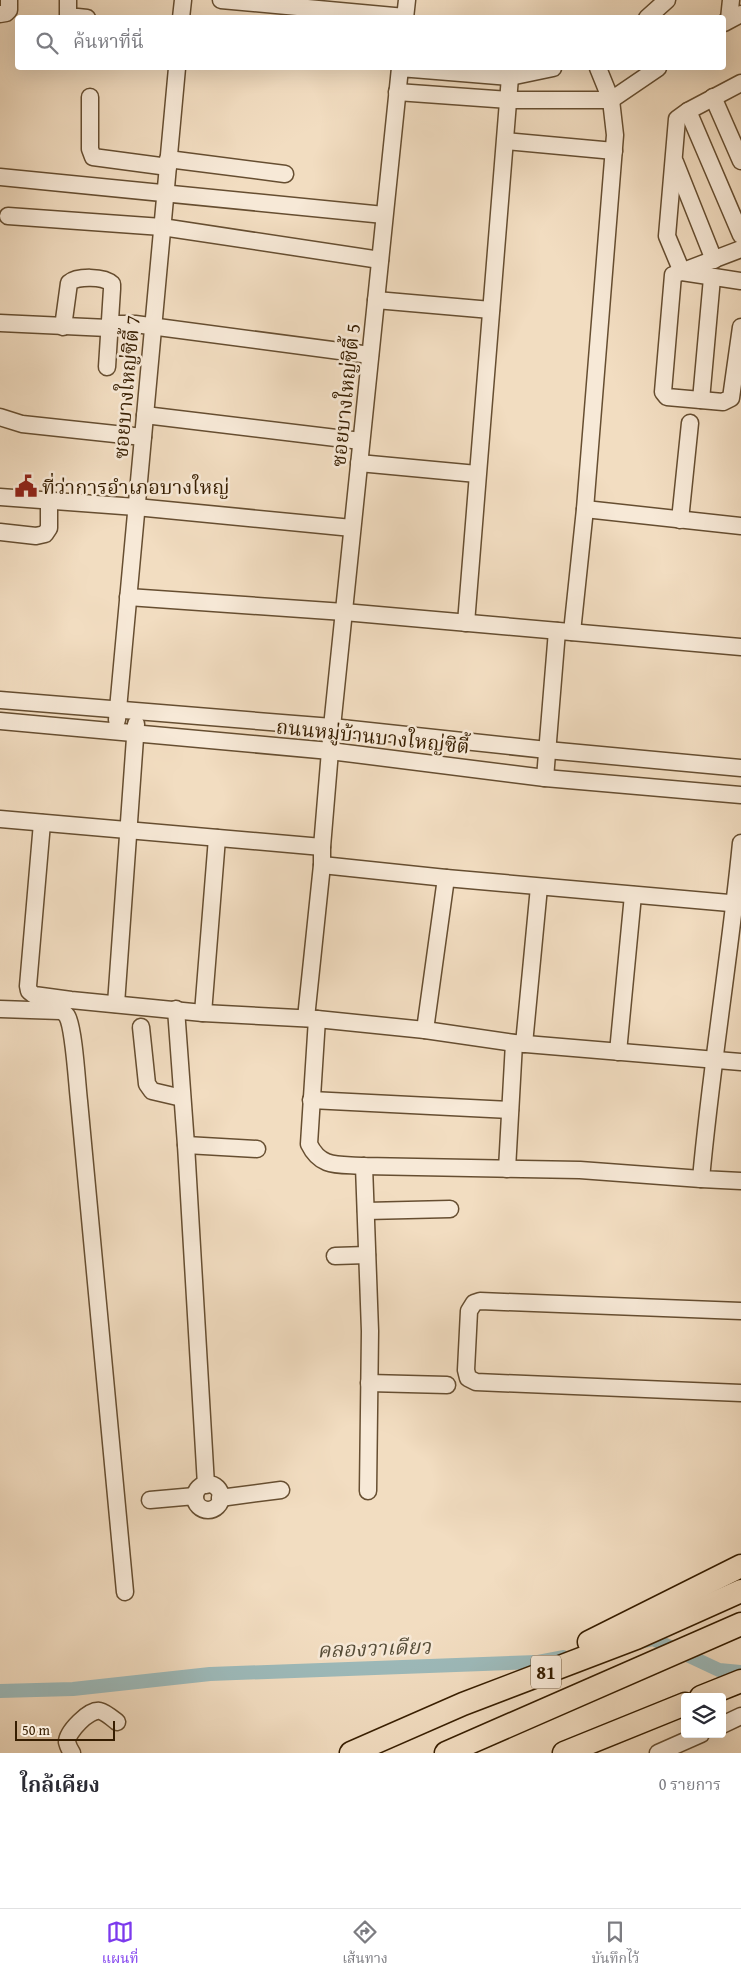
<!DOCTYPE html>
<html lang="th">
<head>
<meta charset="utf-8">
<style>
	:root { --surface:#fff; --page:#f2f2f3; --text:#2b2b33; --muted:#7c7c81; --line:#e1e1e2; --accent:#7c3aed }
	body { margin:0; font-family:"Gentium Book Plus","Noto Serif Thai",serif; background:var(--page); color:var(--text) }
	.controls { position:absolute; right:15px; bottom:15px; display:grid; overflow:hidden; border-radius:5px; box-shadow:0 5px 20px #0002 }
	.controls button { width:45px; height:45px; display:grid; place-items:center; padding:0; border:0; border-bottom:1px solid var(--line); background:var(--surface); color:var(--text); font:25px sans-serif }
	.scale { position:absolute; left:15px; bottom:12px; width:100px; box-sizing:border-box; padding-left:5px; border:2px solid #371e01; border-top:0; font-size:14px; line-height:18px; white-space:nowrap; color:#371e01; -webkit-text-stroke:4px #f7e9d7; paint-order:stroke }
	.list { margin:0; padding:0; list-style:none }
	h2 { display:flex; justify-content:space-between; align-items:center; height:65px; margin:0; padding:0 20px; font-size:21px }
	h2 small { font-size:16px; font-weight:400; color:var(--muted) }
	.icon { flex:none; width:28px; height:28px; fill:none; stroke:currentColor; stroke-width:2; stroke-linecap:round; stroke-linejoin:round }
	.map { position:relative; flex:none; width:741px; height:1753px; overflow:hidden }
	.search { position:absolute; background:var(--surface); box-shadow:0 5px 20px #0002; left:15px; right:15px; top:15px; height:55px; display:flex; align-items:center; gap:12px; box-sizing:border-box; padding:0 18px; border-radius:5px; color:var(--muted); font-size:19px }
	.sheet { height:155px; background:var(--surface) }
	nav { display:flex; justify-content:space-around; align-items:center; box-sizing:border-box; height:70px; border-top:1px solid var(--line); background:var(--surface); font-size:14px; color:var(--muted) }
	nav a { display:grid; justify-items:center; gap:2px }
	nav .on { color:var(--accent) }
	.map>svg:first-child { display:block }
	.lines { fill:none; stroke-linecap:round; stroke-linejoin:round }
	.canal { stroke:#9dbaba; stroke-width:14 }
	.minor-casing { stroke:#664e31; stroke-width:19 }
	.highway-casing { stroke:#371e01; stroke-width:25 }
	.minor { stroke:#f7e9d7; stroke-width:16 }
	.highway { stroke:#f2ddc1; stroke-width:22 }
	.labels { text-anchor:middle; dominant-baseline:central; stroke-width:5; stroke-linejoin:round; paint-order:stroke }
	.shield { fill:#f7e9d7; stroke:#715b41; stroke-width:1 }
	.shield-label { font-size:19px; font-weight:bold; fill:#371e01 }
	.street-label { font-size:20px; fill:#371e01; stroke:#f7e9d7 }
	.poi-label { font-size:20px; fill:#371e01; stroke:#f7e9d7; text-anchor:start }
	.water-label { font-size:21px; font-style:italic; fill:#564d38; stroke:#f7e9d7 }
</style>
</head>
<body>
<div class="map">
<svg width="741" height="1753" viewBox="0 0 741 1753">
	<rect width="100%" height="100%" fill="#f2ddc1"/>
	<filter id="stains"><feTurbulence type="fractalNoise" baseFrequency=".004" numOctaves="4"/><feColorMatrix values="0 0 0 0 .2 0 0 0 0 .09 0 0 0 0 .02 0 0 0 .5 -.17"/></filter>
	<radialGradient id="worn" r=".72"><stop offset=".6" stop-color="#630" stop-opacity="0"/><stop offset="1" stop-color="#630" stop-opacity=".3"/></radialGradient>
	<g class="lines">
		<!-- canal -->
		<g class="canal">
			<path d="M640 1642 653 1639 719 1670 741 1672"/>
			<path d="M0 1691 73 1689 210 1674 537 1662 563 1657"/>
		</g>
		<defs>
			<g id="minor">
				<path d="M68 0V16L87 18"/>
				<path d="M221 0 405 17"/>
				<path d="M0 14 6 13 9 10V0"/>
				<path d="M181 18 183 0"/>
				<path d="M405 18 407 0"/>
				<path d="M647 18 667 0"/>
				<path d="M729 19 731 0"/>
				<path d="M724 23 741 14"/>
				<path d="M741 83 688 111 677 119 667 236 682 272 741 281"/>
				<path d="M397 92 509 100H611L658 68"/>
				<path d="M90 97V149L93 157 168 167"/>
				<path d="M713 97 741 161"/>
				<path d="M688 111 741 235"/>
				<path d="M506 141 614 151"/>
				<path d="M168 159 285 174"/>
				<path d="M675 162 714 260"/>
				<path d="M0 177 384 215"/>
				<path d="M8 216 162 227 380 260"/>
				<path d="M741 249 673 275 663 392 667 397 723 402 731 398 741 327"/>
				<path d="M376 300 491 310"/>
				<path d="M0 323 108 328 118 324H135L370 355"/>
				<path d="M63 327 69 283C77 276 104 276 112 284V289L107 367"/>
				<path d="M701 400 712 278"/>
				<path d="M145 415 361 441"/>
				<path d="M0 417 22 424 143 437"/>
				<path d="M359 463 477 474"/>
				<path d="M0 497 136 507 352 528"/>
				<path d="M585 509 741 526"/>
				<path d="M680 520 690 423"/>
				<path d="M0 532 36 536 45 534 49 528V500"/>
				<path d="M128 597 344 612 741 647"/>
				<path d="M466 623 510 77"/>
				<path d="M572 632 585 509 615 135 611 100 598 68"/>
				<path d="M0 700 332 727 547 750 741 768"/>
				<path d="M117 720 177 68"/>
				<path d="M0 721 330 751 545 778 741 795"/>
				<path d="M545 778 557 631"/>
				<path d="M0 819 322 847"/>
				<path d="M42 823 28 986 29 991 34 995 71 1000 203 1013 317 1019 425 1030 514 1043 741 1062"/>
				<path d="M741 843C730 956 711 1067 701 1179L741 1181"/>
				<path d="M322 865 446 878 741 904"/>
				<path d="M116 1004 136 724"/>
				<path d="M0 1009 60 1011C63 1012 65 1013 67 1016 74 1028 77 1084 79 1101L125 1592"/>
				<path d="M176 1009 186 1145 206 1485"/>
				<path d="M203 1013 217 838"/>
				<path d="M306 1018 322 865V847L332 727 400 68 510 77 553 68"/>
				<path d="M317 1019 309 1144C321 1169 339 1164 364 1166L580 1170 701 1179"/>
				<path d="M141 1027 147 1084 152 1091 182 1098"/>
				<path d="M425 1030 446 878"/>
				<path d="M524 1044 539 887"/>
				<path d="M618 1052 633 895"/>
				<path d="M311 1100 510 1110"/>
				<path d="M186 1145 257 1149"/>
				<path d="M364 1166 370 1331 368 1491"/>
				<path d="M507 1169 514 1043"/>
				<path d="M366 1211 450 1209"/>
				<path d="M335 1256 367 1255"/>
				<path d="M741 1311 480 1301 474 1303 469 1311 466 1370 468 1378 476 1382 741 1393"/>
				<path d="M369 1383 447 1385"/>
				<circle cx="208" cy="1497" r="13"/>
				<path d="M220 1498 281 1490"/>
				<path d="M150 1500 195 1496"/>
				<path d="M722 1725 741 1716"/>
				<path d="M72 1753C70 1750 68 1746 67 1742 67 1732 89 1709 100 1711 105 1712 112 1718 117 1722"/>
				<path d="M658 1753 701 1734"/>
			</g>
			<g id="highway">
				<path d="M589 1642 741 1566"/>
				<path d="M701 1697 741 1681"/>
				<path d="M351 1753 463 1704 636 1638 741 1591"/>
				<path d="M446 1753 741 1624"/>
				<path d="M564 1753 685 1704"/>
			</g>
		</defs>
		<!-- minor casing -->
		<use href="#minor" class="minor-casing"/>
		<!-- highway casing -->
		<use href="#highway" class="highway-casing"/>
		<!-- minor -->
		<use href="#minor" class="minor"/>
		<!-- highway -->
		<use href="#highway" class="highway"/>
	</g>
	<!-- icons -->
	<defs>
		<symbol id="civic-bare" viewBox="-9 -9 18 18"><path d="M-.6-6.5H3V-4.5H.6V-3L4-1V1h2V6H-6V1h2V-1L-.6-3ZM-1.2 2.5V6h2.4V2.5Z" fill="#8f2418" stroke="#f7e9d7" stroke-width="2.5" paint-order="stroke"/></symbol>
	</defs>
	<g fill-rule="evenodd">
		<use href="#civic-bare" x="10" y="470" width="32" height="32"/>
	</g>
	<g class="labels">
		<!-- shield labels -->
		<rect class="shield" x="531" y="1655.5" width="30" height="33" rx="4"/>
		<g class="shield-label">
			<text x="546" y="1672">81</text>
		</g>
		<!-- street labels -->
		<g class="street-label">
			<text transform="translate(126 387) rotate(-85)">ซอยบางใหญ่ซิตี้ 7</text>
			<text transform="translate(345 395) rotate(-84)">ซอยบางใหญ่ซิตี้ 5</text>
			<text transform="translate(373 736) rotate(6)">ถนนหมู่บ้านบางใหญ่ซิตี้</text>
		</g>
		<!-- poi labels -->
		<g class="poi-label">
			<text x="42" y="486">ที่ว่าการอำเภอบางใหญ่</text>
		</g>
		<!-- water labels -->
		<g class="water-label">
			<text transform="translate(374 1648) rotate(-2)">คลองวาเดียว</text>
		</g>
	</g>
	<rect width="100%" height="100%" filter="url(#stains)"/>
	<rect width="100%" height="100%" fill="url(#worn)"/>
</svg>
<div class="controls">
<button><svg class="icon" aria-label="layers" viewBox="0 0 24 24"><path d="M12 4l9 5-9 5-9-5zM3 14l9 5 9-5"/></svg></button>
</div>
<div class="scale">50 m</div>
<div class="search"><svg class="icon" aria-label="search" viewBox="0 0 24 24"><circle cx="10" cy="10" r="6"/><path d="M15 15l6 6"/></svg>ค้นหาที่นี่</div>
</div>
<section class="sheet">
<h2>ใกล้เคียง<small>0 รายการ</small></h2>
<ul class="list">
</ul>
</section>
<nav>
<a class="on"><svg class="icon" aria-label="map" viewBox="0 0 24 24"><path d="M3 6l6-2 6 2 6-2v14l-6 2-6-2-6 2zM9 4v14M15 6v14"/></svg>แผนที่</a>
<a><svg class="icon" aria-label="directions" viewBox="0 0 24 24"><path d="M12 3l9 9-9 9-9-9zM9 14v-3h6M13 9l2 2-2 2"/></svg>เส้นทาง</a>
<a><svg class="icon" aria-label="saved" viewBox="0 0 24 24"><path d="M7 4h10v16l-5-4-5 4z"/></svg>บันทึกไว้</a>
</nav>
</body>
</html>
